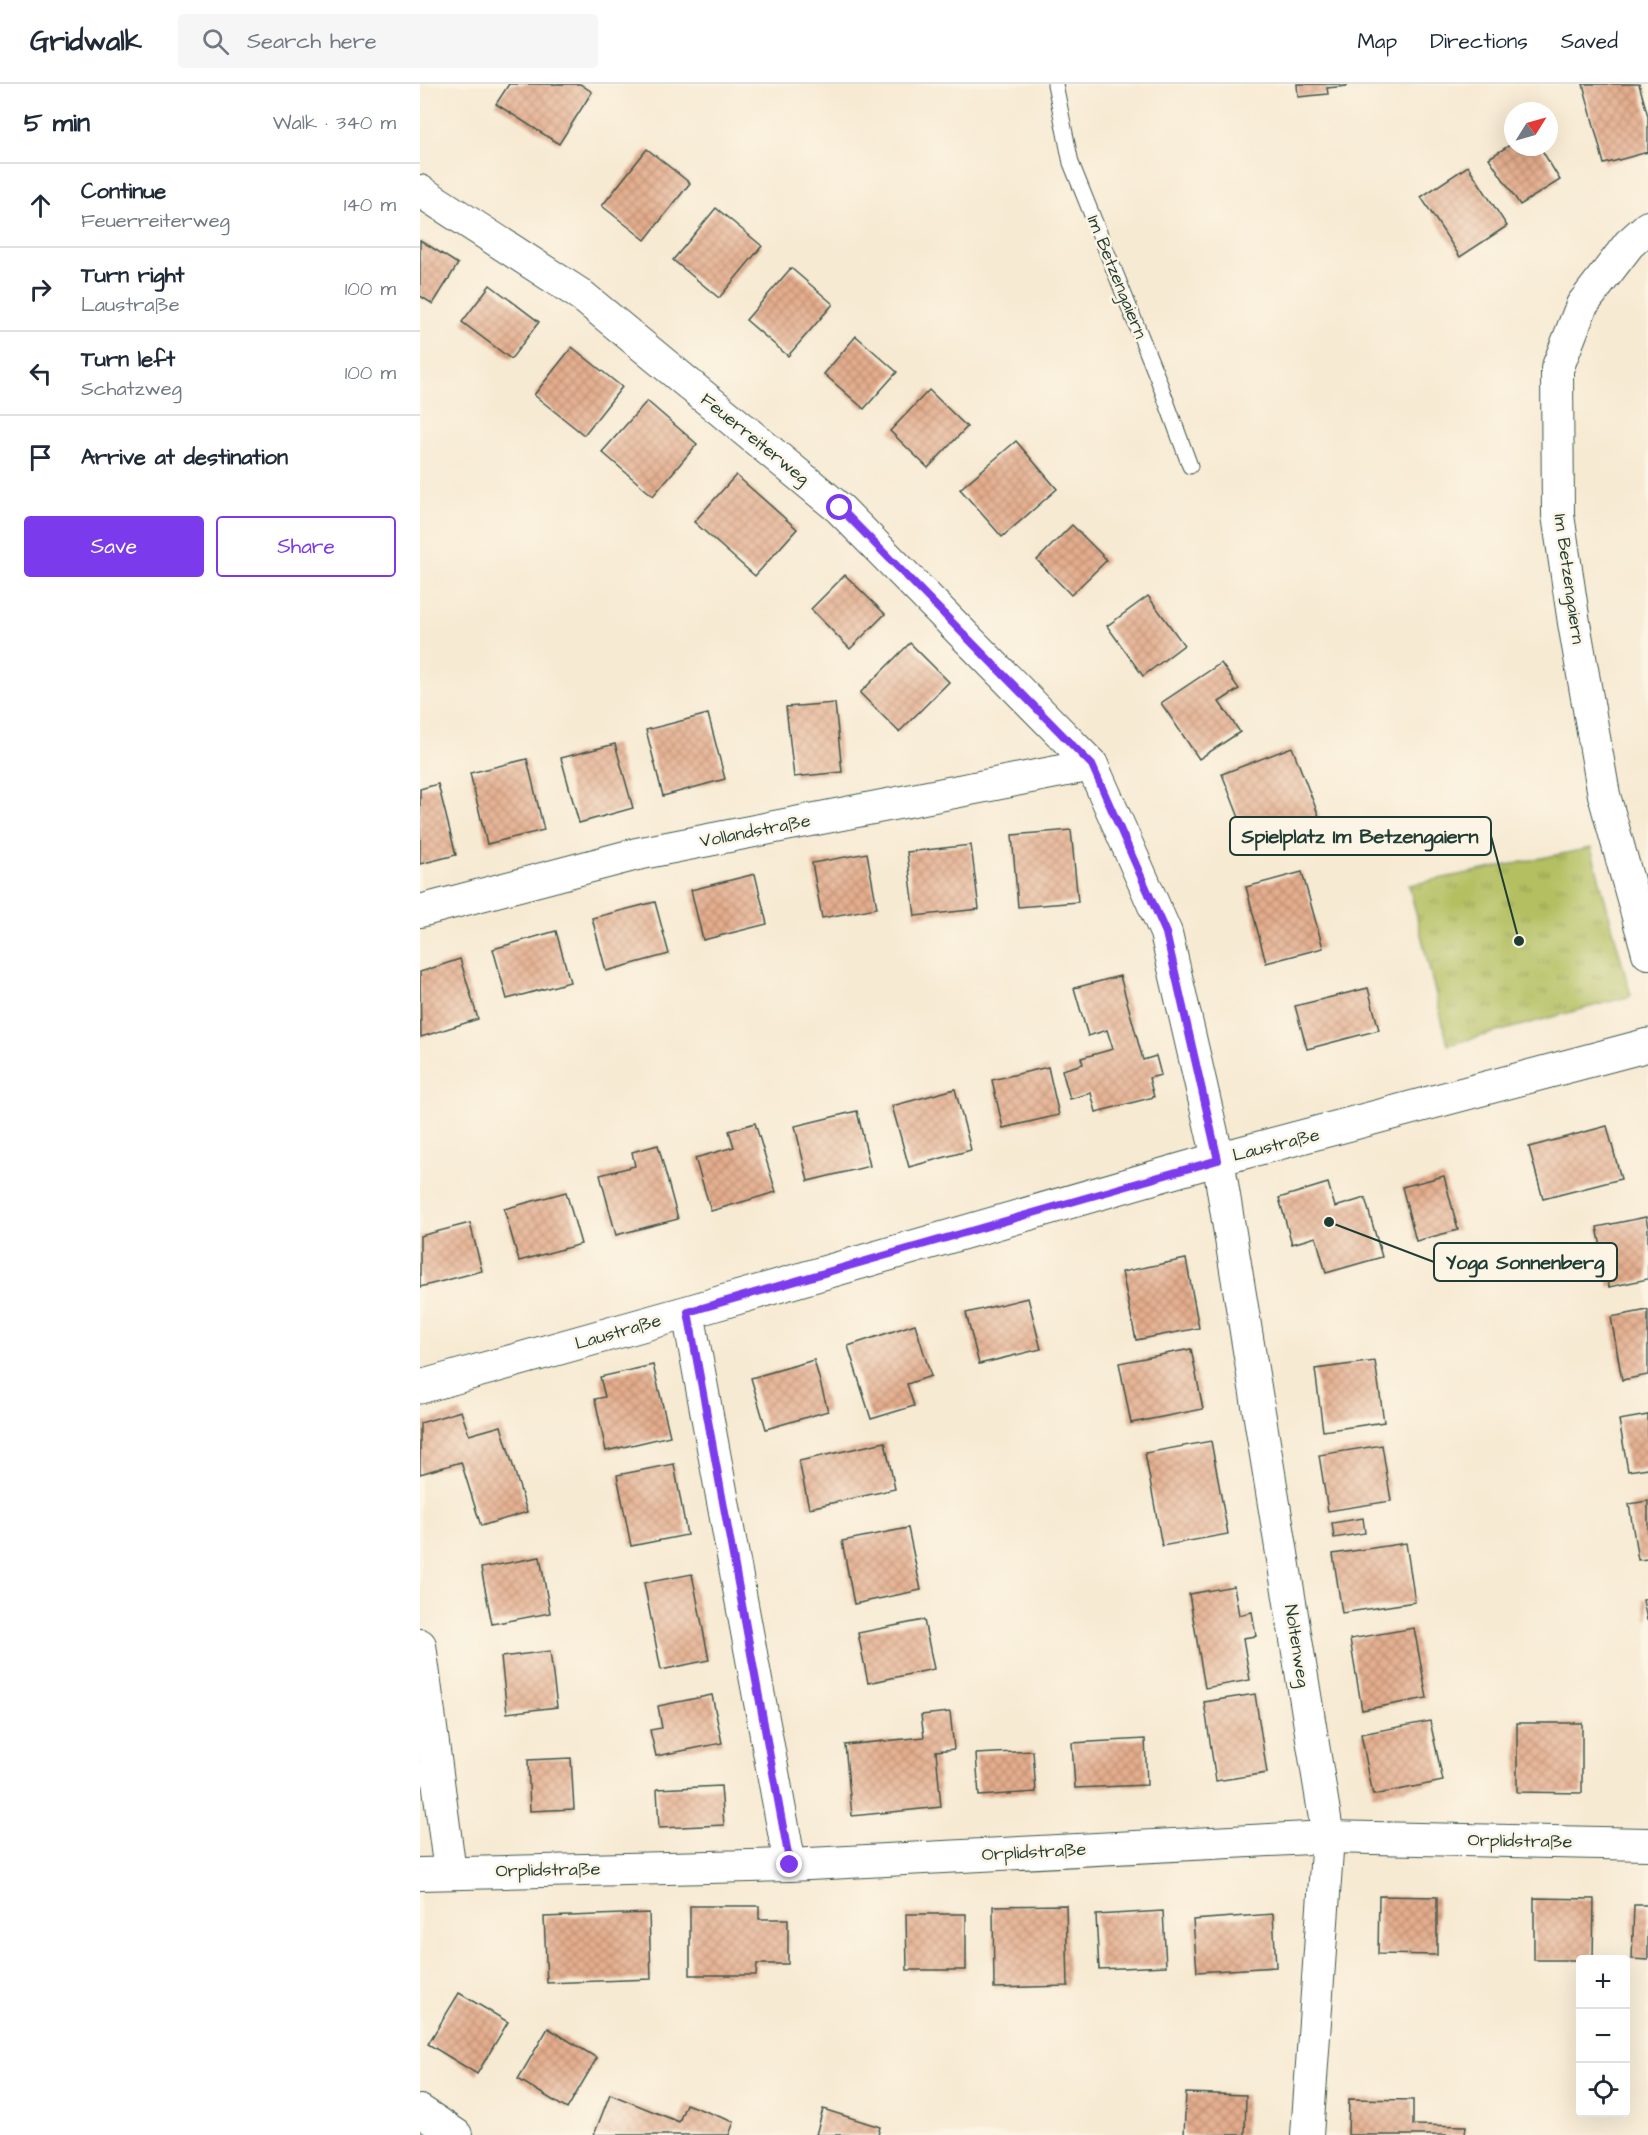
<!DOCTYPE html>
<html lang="en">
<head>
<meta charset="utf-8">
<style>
	:root { --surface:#fff; --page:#f6f6f7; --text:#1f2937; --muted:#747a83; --line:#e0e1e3; --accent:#7c3aed }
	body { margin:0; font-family:"Architects Daughter",sans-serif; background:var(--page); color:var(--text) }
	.controls { position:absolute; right:18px; bottom:18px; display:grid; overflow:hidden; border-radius:6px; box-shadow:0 6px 24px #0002 }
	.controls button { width:54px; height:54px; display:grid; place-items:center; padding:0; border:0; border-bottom:2px solid var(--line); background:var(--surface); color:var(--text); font:30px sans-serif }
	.compass { position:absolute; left:1084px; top:18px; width:54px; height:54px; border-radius:50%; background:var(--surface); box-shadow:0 6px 24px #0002; rotate:53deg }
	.stop { position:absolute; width:18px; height:18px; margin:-14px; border:4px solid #7c3aed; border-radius:50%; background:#fff }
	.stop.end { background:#7c3aed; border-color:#fff; box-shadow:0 2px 6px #0008 }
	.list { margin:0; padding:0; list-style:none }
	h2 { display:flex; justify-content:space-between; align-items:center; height:78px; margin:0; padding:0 24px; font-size:26px }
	h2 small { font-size:20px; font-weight:400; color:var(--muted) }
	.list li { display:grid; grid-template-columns:39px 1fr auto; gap:18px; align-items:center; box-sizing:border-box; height:84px; padding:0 24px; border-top:2px solid var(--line) }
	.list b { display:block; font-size:22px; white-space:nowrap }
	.list p { margin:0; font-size:20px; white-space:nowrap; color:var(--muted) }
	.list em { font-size:20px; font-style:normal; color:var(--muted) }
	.actions { display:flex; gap:12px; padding:18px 24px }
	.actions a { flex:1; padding:14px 0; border:2px solid var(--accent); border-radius:6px; text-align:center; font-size:21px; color:var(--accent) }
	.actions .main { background:var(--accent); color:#fff }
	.icon { flex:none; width:33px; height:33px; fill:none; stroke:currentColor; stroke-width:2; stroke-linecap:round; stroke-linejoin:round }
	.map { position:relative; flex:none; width:1228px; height:2051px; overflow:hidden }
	header { display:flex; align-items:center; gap:36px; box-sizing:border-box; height:84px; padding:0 30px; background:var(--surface); border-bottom:2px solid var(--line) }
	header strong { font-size:28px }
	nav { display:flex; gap:33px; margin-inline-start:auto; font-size:21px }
	.search { width:420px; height:54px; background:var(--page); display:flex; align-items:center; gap:15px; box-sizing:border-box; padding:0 21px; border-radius:6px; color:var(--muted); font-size:22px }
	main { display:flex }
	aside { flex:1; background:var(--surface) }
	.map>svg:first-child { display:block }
	.park { fill:url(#park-tufts); stroke:#697e4a; stroke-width:1.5 }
	.building { fill:url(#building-cross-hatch) }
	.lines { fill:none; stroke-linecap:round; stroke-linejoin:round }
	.service-casing { stroke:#3f574c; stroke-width:17 }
	.minor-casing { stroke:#3f574c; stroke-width:34 }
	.tertiary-casing { stroke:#3f574c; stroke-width:35 }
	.service { stroke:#fff; stroke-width:15 }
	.minor { stroke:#fff; stroke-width:32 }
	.tertiary { stroke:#fff; stroke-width:33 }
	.route { stroke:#7c3aed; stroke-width:8 }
	.labels { text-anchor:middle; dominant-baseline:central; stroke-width:5; stroke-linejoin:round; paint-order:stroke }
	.street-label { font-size:18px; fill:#1f3d34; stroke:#fcf5e5 }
	.leader { fill:none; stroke:#1f3d34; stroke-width:2 }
	.callout-dot { fill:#1f3d34; stroke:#fcf5e5; stroke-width:2 }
	.callout { fill:#fcf5e5; stroke:#1f3d34; stroke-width:2 }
	.callout-label { font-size:20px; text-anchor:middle; font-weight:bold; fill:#1f3d34 }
</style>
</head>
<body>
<header>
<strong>Gridwalk</strong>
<div class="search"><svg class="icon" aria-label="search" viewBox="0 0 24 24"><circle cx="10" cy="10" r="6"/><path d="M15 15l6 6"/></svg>Search here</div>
<nav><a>Map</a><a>Directions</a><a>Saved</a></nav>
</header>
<main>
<aside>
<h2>5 min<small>Walk · 340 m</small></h2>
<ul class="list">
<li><svg class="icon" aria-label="ahead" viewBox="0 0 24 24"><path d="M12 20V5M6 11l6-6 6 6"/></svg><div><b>Continue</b><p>Feuerreiterweg</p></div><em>140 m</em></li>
<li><svg class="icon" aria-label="right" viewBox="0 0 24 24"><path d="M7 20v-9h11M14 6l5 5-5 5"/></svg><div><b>Turn right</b><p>Laustraße</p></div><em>100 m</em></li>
<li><svg class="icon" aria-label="left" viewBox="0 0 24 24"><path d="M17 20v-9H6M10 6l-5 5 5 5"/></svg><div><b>Turn left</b><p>Schatzweg</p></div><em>100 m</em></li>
<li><svg class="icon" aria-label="arrive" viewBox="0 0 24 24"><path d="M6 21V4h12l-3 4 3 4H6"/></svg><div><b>Arrive at destination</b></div></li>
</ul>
<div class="actions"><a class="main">Save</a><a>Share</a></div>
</aside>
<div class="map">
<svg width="1228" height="2051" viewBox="0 0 1228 2051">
	<defs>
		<pattern id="park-tufts" width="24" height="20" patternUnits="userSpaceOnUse" patternTransform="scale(1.5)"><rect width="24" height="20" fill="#b3bf61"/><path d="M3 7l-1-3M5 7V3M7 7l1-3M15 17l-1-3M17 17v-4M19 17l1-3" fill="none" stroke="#919c51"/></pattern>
		<pattern id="building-cross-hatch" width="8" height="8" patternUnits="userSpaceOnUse" patternTransform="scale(1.5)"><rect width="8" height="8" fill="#e5ad8d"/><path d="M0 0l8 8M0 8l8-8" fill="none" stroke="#b98e74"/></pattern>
	</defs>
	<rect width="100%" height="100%" fill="#fcf5e5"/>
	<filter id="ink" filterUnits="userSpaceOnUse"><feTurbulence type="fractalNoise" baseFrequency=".0167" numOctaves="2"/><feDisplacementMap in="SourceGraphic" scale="12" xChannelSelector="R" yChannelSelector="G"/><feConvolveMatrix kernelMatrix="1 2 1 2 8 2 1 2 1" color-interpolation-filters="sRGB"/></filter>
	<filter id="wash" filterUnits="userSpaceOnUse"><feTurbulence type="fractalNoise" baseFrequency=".008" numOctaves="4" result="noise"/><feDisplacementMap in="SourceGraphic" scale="24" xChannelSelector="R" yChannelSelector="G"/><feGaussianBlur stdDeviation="1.35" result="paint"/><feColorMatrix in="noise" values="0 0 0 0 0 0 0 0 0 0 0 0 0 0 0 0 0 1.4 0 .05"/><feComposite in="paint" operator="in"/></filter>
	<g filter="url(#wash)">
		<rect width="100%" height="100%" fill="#f7ead3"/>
		<!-- park -->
		<path class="park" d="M1171 764 1211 912 1028 961 989 801Z"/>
		<g id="blocks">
			<!-- building -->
			<g class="building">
				<path d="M89 0H160L172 8 139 60 76 20Z"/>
				<path d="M877 0H927V2L907 4 908 10 878 13Z"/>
				<path d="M1163 0H1219L1228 32V68L1184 80Z"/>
				<path d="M1093 59V63H1120L1140 96 1100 121 1069 74Z"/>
				<path d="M227 65 270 99 225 156 182 122Z"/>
				<path d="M1048 82 1087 142 1040 173 1001 113Z"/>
				<path d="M296 124 342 162 299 214 253 176Z"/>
				<path d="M0 156 38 180 13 220 0 212Z"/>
				<path d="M371 184 413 220 368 272 326 236Z"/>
				<path d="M70 201 119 238 91 275 42 238Z"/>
				<path d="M436 252 477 288 444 325 404 290Z"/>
				<path d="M152 263 202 303 164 351 114 311Z"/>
				<path d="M509 306 547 343 508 384 470 347Z"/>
				<path d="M227 317 277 360 233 412 182 368Z"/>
				<path d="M596 357 637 405 582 453 540 405Z"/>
				<path d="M316 391 377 445 335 492 274 438Z"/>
				<path d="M652 441 687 476 651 511 617 476Z"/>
				<path d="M425 491 465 530 430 565 391 525Z"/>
				<path d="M728 512 764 561 723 592 687 542Z"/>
				<path d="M490 559 529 598 479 648 440 609Z"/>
				<path d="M801 579 819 605 799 618 820 648 779 675 741 619Z"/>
				<path d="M415 619 422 688 374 693 366 623Z"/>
				<path d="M288 630 305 695 243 712 226 646Z"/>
				<path d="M195 660 213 724 159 739 141 674Z"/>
				<path d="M872 663 902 740 832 767 802 690Z"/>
				<path d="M107 675 124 746 67 760 50 689Z"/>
				<path d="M18 700 36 771 0 780V705Z"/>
				<path d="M651 746 658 818 598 823 592 751Z"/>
				<path d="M551 761 559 825 495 832 487 768Z"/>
				<path d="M447 769 457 824 402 834 392 779Z"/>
				<path d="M882 788 903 864 846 879 826 803Z"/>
				<path d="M335 790 347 840 283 856 271 806Z"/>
				<path d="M235 818 249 870 186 887 172 834Z"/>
				<path d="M136 847 150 898 87 915 73 865Z"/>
				<path d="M40 875 58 935 1 953 0 888Z"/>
				<path d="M700 892 723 976 736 972 741 991 729 994 734 1013 676 1028 671 1009 650 1015 642 986 663 980 661 974 693 965 687 946 668 952 654 904Z"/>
				<path d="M948 904 959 946 887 965 875 922Z"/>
				<path d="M628 983 639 1031 583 1044 572 996Z"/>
				<path d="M535 1005 551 1066 489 1083 472 1022Z"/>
				<path d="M437 1027 450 1082 388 1097 375 1042Z"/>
				<path d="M335 1039 356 1108 291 1127 275 1074 314 1063 309 1047Z"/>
				<path d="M1187 1042 1201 1095 1123 1115 1109 1063Z"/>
				<path d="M238 1061 258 1135 196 1151 180 1091 215 1082 212 1068Z"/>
				<path d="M1024 1092 1038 1146 996 1157 982 1103Z"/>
				<path d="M908 1099 915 1123 945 1114 962 1173 906 1189 896 1153 872 1160 859 1114Z"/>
				<path d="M146 1108 161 1160 99 1177 84 1125Z"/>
				<path d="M1226 1133 1228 1144V1195L1189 1203 1177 1143Z"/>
				<path d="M50 1139 62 1187 0 1203V1152Z"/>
				<path d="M766 1175 779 1244 716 1256 702 1188Z"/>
				<path d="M608 1214 621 1265 559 1280 546 1229Z"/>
				<path d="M1228 1226V1291L1202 1296 1191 1233Z"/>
				<path d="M495 1240 511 1292 487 1300 494 1322 451 1335 428 1262Z"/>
				<path d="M771 1265 783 1325 711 1339 699 1279Z"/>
				<path d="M394 1276 408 1327 346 1345 331 1294Z"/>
				<path d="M955 1277 964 1338 903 1347 895 1285Z"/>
				<path d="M233 1281 250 1352 186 1367 175 1315 185 1313 180 1293Z"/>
				<path d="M41 1327 49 1351 81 1342 107 1428 61 1442 41 1378 0 1390V1339Z"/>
				<path d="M1228 1331V1384L1208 1387 1199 1336Z"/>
				<path d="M791 1357 808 1450 742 1462 725 1369Z"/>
				<path d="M465 1358 475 1405 389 1424 379 1377Z"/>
				<path d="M962 1361 971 1417 908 1427 899 1371Z"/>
				<path d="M254 1380 267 1451 211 1462 197 1391Z"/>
				<path d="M1228 1417V1475L1218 1476 1209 1420Z"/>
				<path d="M943 1434 945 1449 914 1454 912 1439Z"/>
				<path d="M488 1444 501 1506 434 1520 422 1457Z"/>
				<path d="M986 1459 995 1518 922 1529 913 1470Z"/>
				<path d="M120 1473 130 1529 72 1540 61 1484Z"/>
				<path d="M272 1490 289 1576 241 1586 224 1499Z"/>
				<path d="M814 1502 819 1531 832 1528 836 1552 823 1554 830 1596 785 1604 769 1510Z"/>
				<path d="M1228 1515V1535L1227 1536 1223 1516Z"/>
				<path d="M504 1536 514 1585 448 1599 438 1549Z"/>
				<path d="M994 1544 1007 1614 942 1626 930 1555Z"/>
				<path d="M130 1567 137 1623 87 1629 81 1573Z"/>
				<path d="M835 1610 847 1689 796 1697 784 1618Z"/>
				<path d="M292 1611 302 1659 236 1672 230 1646 242 1644 238 1622Z"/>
				<path d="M530 1628 534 1665 516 1667 521 1723 432 1732 425 1661 504 1653 501 1631Z"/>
				<path d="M1010 1637 1023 1697 953 1711 941 1650Z"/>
				<path d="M1097 1639H1162V1709L1097 1708Z"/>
				<path d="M725 1655 727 1701 655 1704 652 1659Z"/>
				<path d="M613 1667 616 1708 559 1712 556 1670Z"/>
				<path d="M151 1674 154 1725 110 1727 108 1676Z"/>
				<path d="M301 1702 304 1741 239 1744 237 1705Z"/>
				<path d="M959 1812 1017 1813V1871L958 1870Z"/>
				<path d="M1114 1814 1174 1815 1173 1876H1114Z"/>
				<path d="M646 1821 648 1902 574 1904 573 1822Z"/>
				<path d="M1214 1821H1228V1876L1212 1875Z"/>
				<path d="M270 1822H339V1835H368V1880H337L336 1891H270Z"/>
				<path d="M743 1827 746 1882 679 1885 676 1831Z"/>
				<path d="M229 1829 231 1895 127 1899 124 1833Z"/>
				<path d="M486 1830H546V1886H487Z"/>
				<path d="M853 1830 856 1883 777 1888 773 1836Z"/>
				<path d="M39 1909 88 1938 57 1990 8 1960Z"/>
				<path d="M128 1944 177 1974 147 2025 98 1995Z"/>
				<path d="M766 2009 826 2011 825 2051H764Z"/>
				<path d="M190 2010 259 2038 266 2020 314 2038 309 2051H174Z"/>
				<path d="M929 2015 993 2016V2041L1046 2042 1045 2051H928Z"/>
				<path d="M403 2025 460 2043 458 2051H396Z"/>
			</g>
		</g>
	</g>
	<g filter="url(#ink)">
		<use href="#blocks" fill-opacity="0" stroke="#3f574c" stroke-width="1.5"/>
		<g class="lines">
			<defs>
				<path id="service" d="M635 0 651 79 738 295 770 382"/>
				<g id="minor">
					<path d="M0 107 161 211 420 425 672 681 746 849 798 1075 908 1753 887 2051"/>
					<path d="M1228 143 1209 160 1162 221 1137 285 1138 431 1154 539 1184 711 1228 869"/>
					<path d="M0 827 217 770 672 681"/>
					<path d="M268 1228 370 1781"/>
					<path d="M0 1561 30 1788"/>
					<path d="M0 1790 370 1781 908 1753 1228 1760"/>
					<path d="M0 2027 36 2051"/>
				</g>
				<path id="tertiary" d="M0 1303 268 1228 798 1075 1228 961"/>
			</defs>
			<!-- service casing -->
			<use href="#service" class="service-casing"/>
			<!-- minor casing -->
			<use href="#minor" class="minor-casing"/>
			<!-- tertiary casing -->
			<use href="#tertiary" class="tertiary-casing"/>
			<!-- service -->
			<use href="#service" class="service"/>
			<!-- minor -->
			<use href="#minor" class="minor"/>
			<!-- tertiary -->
			<use href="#tertiary" class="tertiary"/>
		</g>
	</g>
	<g class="lines" filter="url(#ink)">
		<!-- route -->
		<path class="route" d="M370 1781 268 1228 798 1076 746 849 672 681 420 424"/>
	</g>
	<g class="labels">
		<!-- street labels -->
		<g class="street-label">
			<text transform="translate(697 193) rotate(68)">Im Betzengaiern</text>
			<text transform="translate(335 355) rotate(39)">Feuerreiterweg</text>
			<text transform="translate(1149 495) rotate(82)">Im Betzengaiern</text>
			<text transform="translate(335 747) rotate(-11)">Vollandstraße</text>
			<text transform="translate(856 1061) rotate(-14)">Laustraße</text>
			<text transform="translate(198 1248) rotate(-16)">Laustraße</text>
			<text transform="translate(877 1562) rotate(81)">Noltenweg</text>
			<text transform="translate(1100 1757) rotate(1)">Orplidstraße</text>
			<text transform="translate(614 1768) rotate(-3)">Orplidstraße</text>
			<text transform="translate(128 1786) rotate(-1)">Orplidstraße</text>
		</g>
	</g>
	<!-- callouts -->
	<path class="leader" d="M1099 857L1071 752M909 1138L1014 1178"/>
	<g class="callout-dot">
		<circle cx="1099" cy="857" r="6"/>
		<circle cx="909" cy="1138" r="6"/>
	</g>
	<g class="callout">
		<rect x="810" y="733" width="261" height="38" rx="6"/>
		<rect x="1014" y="1159" width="183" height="38" rx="6"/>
	</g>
	<g class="callout-label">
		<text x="940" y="759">Spielplatz Im Betzengaiern</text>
		<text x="1105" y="1185">Yoga Sonnenberg</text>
	</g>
</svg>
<div class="controls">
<button>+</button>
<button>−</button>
<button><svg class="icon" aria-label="locate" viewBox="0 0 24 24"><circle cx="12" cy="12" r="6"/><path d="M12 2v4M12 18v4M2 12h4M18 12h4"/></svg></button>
</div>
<svg class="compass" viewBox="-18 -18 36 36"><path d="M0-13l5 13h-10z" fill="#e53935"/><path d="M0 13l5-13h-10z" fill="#747a83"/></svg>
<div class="stop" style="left:420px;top:424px"></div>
<div class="stop end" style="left:370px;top:1781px"></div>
</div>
</main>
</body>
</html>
